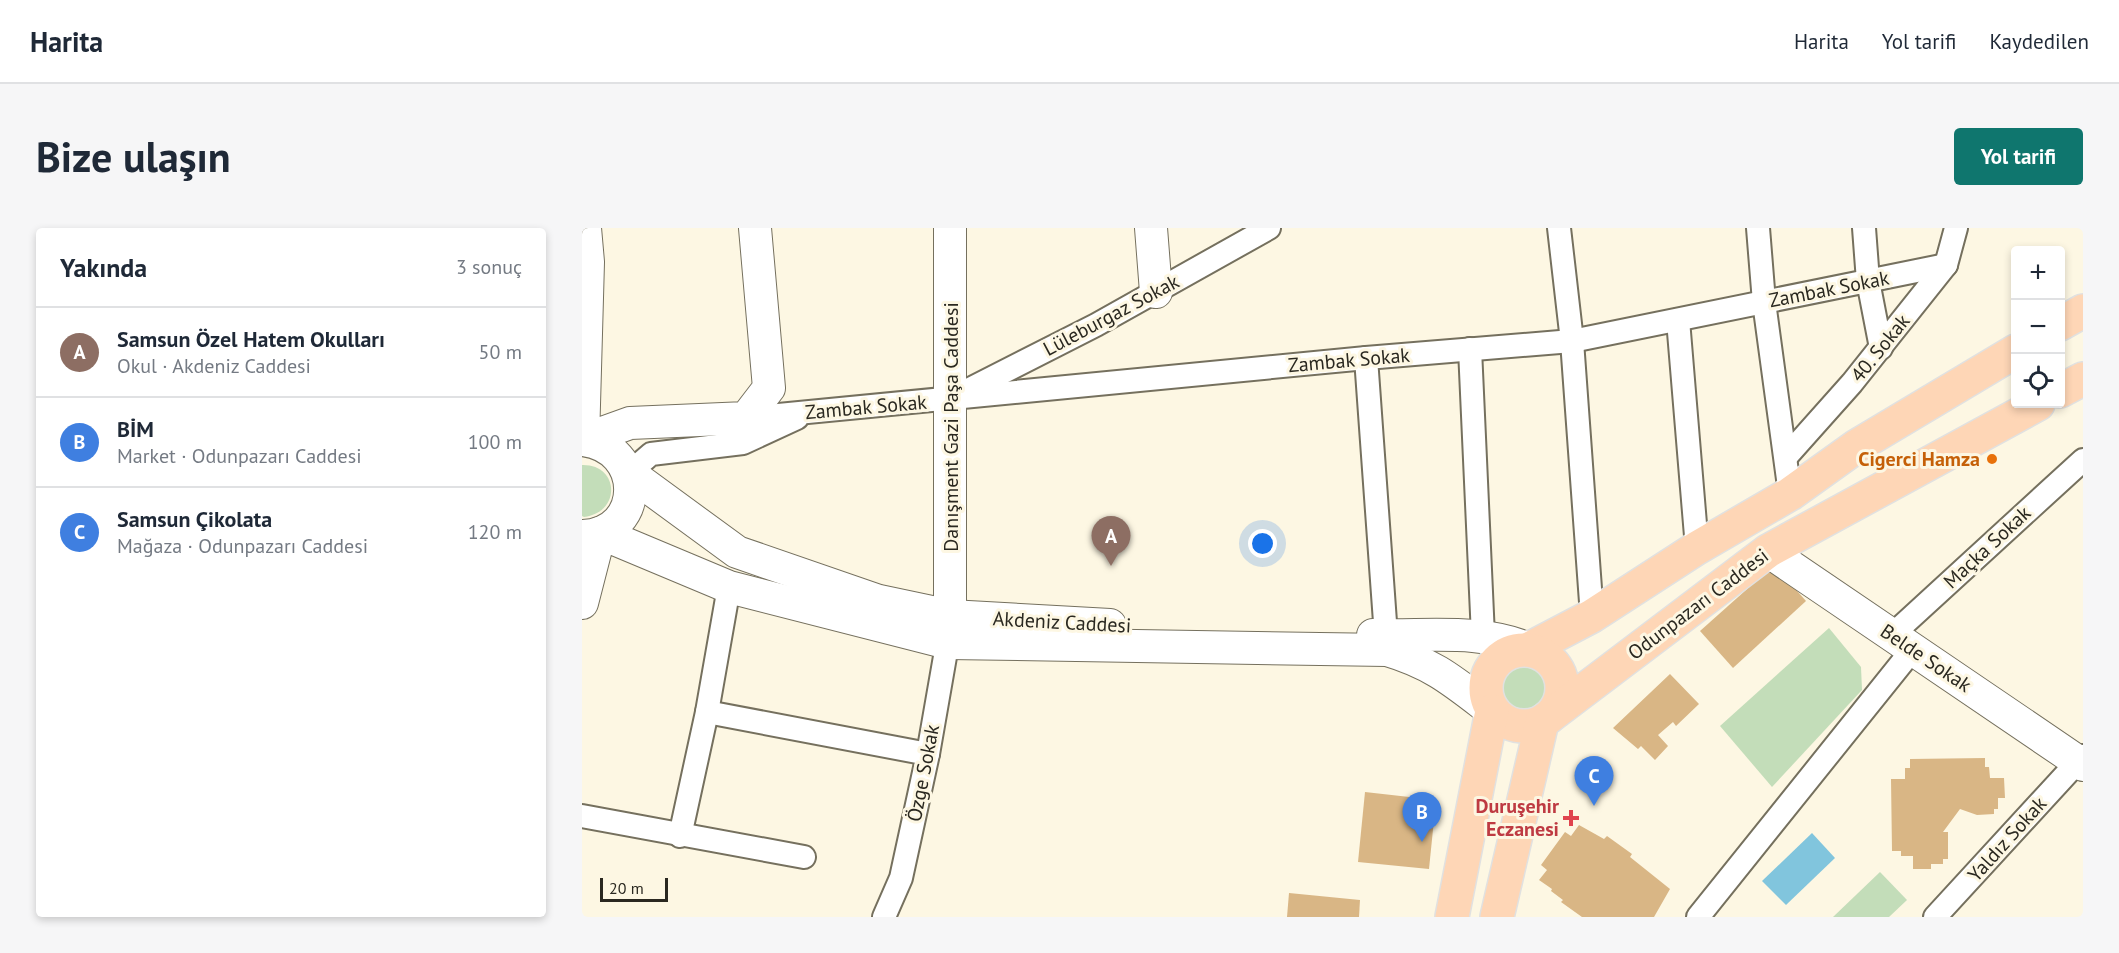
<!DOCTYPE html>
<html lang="tr">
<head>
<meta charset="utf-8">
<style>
	:root { --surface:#fff; --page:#f6f6f7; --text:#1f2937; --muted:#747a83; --line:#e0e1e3; --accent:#0f766e }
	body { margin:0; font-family:"PT Sans",sans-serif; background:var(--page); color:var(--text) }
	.controls { position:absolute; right:18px; top:18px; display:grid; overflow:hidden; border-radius:6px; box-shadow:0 3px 9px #0003 }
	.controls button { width:54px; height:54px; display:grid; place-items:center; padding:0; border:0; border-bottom:2px solid var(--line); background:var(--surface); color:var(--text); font:30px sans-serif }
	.scale { position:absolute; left:18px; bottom:15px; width:68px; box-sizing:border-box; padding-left:6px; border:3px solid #2a2820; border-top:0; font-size:16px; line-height:21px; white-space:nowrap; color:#2a2820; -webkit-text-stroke:4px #fdf7e3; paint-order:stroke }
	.you { position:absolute; left:681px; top:316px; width:21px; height:21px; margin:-15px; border:4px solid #fff; border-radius:50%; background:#1a73e8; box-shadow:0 0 0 9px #1a73e833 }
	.badge { display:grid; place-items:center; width:39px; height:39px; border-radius:50%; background:var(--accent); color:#fff; font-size:20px; font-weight:700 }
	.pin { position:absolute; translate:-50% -50px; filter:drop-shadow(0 2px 3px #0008) }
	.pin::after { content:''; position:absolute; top:32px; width:21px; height:18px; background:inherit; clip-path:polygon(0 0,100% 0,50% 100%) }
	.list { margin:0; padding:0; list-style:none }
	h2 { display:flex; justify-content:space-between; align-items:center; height:78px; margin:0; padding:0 24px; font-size:26px }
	h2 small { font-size:20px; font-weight:400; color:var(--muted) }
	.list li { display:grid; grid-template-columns:39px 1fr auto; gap:18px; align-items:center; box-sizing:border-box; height:90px; padding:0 24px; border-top:2px solid var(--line) }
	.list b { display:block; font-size:22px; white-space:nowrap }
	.list p { margin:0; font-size:20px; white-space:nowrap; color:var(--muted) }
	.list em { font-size:20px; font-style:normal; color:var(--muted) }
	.icon { flex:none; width:33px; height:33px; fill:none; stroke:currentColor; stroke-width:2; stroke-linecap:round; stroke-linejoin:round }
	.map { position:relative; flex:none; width:1501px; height:689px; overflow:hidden; border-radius:6px }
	header { display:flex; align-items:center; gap:36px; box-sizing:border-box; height:84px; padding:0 30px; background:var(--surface); border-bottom:2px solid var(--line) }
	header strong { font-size:28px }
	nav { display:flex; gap:33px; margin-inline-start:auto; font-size:21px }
	.intro { display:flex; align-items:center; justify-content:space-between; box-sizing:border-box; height:144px; padding:0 36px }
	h1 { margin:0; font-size:42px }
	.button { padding:15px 27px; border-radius:6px; background:var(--accent); color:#fff; font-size:21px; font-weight:700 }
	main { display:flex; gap:36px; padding:0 36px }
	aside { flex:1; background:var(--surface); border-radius:6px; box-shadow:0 3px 9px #0003 }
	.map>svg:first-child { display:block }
	.green { fill:#c3ddb9 }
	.water { fill:#81c5dd }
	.building { fill:#d9b685 }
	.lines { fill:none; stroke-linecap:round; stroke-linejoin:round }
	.street-casing { stroke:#75705e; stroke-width:26 }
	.secondary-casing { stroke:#75705e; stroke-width:34 }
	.primary-casing { stroke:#e1e1e0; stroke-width:36 }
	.street { stroke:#fff; stroke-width:22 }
	.secondary { stroke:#fff; stroke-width:32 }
	.primary { stroke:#fed6b6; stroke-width:33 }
	.food-dot { fill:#e8710a; stroke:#fdf7e3; stroke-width:2 }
	.health-dot { fill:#e0444e; stroke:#fdf7e3; stroke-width:2 }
	.labels { text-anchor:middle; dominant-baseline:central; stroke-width:6; stroke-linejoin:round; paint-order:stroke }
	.street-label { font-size:20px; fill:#2a2820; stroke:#fdf7e3 }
	.food-label { font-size:20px; font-weight:bold; fill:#c56008; stroke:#fdf7e3; text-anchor:end }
	.health-label { font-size:20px; font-weight:bold; fill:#be3a42; stroke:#fdf7e3; text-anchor:end }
</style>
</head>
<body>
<header>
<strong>Harita</strong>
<nav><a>Harita</a><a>Yol tarifi</a><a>Kaydedilen</a></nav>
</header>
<div class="intro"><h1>Bize ulaşın</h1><a class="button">Yol tarifi</a></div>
<main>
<aside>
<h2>Yakında<small>3 sonuç</small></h2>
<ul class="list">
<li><span class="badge" style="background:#8d6e63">A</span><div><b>Samsun Özel Hatem Okulları</b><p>Okul · Akdeniz Caddesi</p></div><em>50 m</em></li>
<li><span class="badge" style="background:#3f7fe0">B</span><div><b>BİM</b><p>Market · Odunpazarı Caddesi</p></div><em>100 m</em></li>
<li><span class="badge" style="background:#3f7fe0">C</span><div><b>Samsun Çikolata</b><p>Mağaza · Odunpazarı Caddesi</p></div><em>120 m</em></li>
</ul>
</aside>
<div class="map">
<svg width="1501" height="689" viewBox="0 0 1501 689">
	<rect width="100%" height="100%" fill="#fdf7e3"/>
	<!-- green -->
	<g class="green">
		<path d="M0 237C37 236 40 284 2 289L0 288Z"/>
		<path d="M1247 400 1279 439 1280 462 1190 559 1138 498Z"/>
		<circle cx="941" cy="460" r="26"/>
		<path d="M1298 644 1325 672 1307 689H1251Z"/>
	</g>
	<!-- water -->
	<path class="water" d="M1230 605 1253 630 1204 677 1180 653Z"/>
	<!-- building -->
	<g class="building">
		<path d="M1192 337 1224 373 1151 440 1118 403Z"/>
		<path d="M1088 446 1117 476 1094 498 1091 494 1076 507 1086 518 1073 532 1059 518 1056 521 1031 500Z"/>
		<path d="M1403 530V539H1407L1408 550H1422L1423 570H1416V581H1412V586L1395 587 1378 581 1361 604H1366V631H1361V636H1349V641H1331V628H1319V623H1310L1309 551H1323V540H1328V531Z"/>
		<path d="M783 564 854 572 847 641 776 634Z"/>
		<path d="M997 597 1022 611 1025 608 1050 626 1048 629 1088 661 1072 689H1000L979 674 981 672 969 663 970 661 957 652 965 642 959 637 983 604 989 608Z"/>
		<path d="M707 665 778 672 777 689H705Z"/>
	</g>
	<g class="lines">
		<defs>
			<g id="street">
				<path d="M977 0 990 113 1010 388"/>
				<path d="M1176 0 1182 74 1208 266"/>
				<path d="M1282 0 1286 53 1299 120"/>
				<path d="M1096 92 1115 320"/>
				<path d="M888 121 901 408"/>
				<path d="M784 130 804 408"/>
				<path d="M382 164 514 97 687 0"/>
				<path d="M164 190 784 130 990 113 1364 37"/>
				<path d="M1204 229 1270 155 1364 37 1374 0"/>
				<path d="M47 245 69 226 161 215 215 190"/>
				<path d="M1310 407 1501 232"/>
				<path d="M125 484 346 526"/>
				<path d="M0 588 222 629"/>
				<path d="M98 608 125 484 147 359"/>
				<path d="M302 689 319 650 346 526 368 400"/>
				<path d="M1116 689 1331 421"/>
				<path d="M1353 689 1501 528"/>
			</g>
			<g id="secondary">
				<path d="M3 0 6 34 1 212 48 195 164 190 187 160 173 0"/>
				<path d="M569 0 574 64"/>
				<path d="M0 212C64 219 64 305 1 308"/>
				<path d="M47 245 155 324 297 373 368 388 528 397"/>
				<path d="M1186 323 1501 537"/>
				<path d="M0 375 18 305 147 359 366 415 805 422C852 436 872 454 910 483"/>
				<path d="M368 398V0"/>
				<path d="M791 407C843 409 898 400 947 421"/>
			</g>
			<g id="primary">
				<path d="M1478 96 1501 83"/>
				<path d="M1478 163 1501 151"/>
				<path d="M947 421 1010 388 1115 320 1208 266 1275 218 1434 123"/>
				<circle cx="942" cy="460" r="38"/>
				<path d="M870 689 910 483"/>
				<path d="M915 689 960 494 1186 323 1456 176"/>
			</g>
		</defs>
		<!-- street casing -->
		<use href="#street" class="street-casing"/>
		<!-- secondary casing -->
		<use href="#secondary" class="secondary-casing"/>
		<!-- primary casing -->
		<use href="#primary" class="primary-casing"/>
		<!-- street -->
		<use href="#street" class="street"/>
		<!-- secondary -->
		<use href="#secondary" class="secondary"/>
		<!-- primary -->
		<use href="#primary" class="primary"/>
	</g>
	<!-- markers -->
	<circle class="food-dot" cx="1410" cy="231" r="6"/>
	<path class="health-dot" d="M986 581h6v6h6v6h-6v6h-6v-6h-6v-6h6z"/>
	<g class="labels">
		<!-- street labels -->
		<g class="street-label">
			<text transform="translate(1247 61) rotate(-11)">Zambak Sokak</text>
			<text transform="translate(529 87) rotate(-28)">Lüleburgaz Sokak</text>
			<text transform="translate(1298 120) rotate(-51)">40. Sokak</text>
			<text transform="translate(767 132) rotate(-5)">Zambak Sokak</text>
			<text transform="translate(284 179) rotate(-5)">Zambak Sokak</text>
			<text transform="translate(369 199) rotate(-90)">Danışment Gazi Paşa Caddesi</text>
			<text transform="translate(1405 319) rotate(-43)">Maçka Sokak</text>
			<text transform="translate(1116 376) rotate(-37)">Odunpazarı Caddesi</text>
			<text transform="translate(480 394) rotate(3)">Akdeniz Caddesi</text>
			<text transform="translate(1344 430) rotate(34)">Belde Sokak</text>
			<text transform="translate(341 545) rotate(-79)">Özge Sokak</text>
			<text transform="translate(1425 611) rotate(-48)">Yaldız Sokak</text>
		</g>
		<!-- food labels -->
		<g class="food-label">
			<text x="1398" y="231">Cigerci Hamza</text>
		</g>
		<!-- health labels -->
		<g class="health-label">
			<text x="977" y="578">Duruşehir<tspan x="977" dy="23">Eczanesi</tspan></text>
		</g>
	</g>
</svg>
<div class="controls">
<button>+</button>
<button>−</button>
<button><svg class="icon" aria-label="locate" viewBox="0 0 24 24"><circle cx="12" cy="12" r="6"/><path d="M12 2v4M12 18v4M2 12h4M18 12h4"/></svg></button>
</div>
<div class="scale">20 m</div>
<div class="you"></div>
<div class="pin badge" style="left:529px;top:338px;background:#8d6e63">A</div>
<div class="pin badge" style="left:840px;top:614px;background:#3f7fe0">B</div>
<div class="pin badge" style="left:1012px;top:578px;background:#3f7fe0">C</div>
</div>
</main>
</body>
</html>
